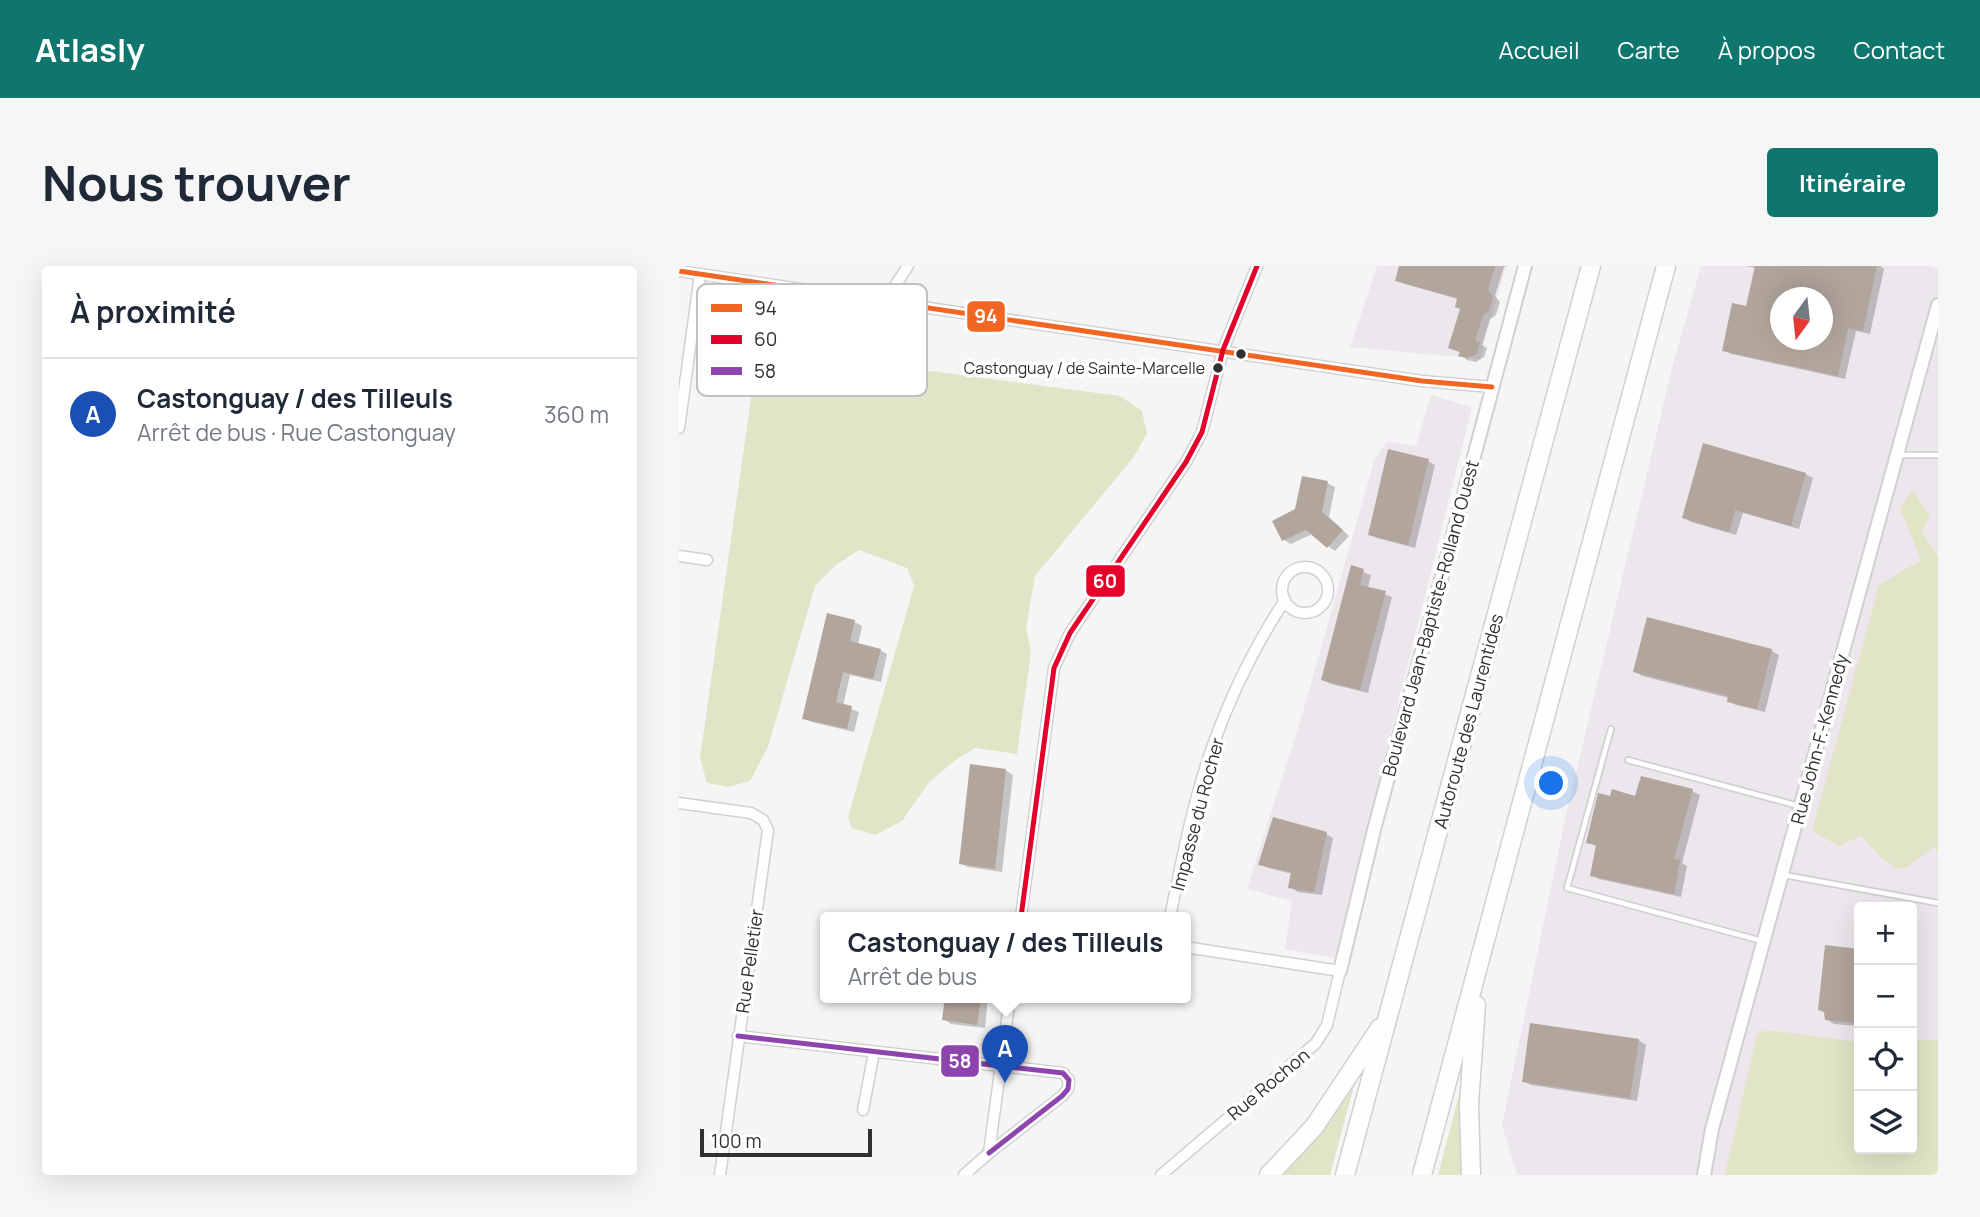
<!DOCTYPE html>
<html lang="fr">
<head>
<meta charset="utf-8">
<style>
	:root { --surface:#fff; --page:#f6f6f7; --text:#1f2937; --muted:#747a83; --line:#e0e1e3; --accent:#0f766e }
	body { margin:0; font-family:Manrope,sans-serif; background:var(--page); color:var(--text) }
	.controls { position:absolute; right:21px; bottom:21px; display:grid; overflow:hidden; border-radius:7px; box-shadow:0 7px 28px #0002 }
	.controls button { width:63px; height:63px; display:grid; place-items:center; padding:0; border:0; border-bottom:2px solid var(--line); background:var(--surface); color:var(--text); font:35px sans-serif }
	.compass { position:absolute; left:1091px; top:21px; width:63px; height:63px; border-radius:50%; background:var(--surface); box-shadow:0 7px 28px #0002; rotate:195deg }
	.scale { position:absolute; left:21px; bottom:18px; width:172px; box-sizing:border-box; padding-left:7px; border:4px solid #313031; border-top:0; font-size:19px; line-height:24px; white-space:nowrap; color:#313031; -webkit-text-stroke:5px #fff; paint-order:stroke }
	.you { position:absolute; left:873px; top:518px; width:24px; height:24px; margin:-18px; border:5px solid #fff; border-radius:50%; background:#1a73e8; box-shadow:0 0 0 10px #1a73e833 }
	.badge { display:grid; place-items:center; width:46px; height:46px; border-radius:50%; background:var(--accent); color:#fff; font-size:23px; font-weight:700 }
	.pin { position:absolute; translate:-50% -58px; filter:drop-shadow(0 2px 4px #0008) }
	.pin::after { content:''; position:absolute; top:37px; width:24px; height:21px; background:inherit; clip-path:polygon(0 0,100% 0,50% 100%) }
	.popup { position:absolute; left:141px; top:646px; width:371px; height:91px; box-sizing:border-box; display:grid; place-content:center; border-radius:7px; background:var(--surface); filter:drop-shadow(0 2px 5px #0005); font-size:23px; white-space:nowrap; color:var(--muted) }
	.popup b { font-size:26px; color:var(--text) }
	.popup::after { content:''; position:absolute; left:50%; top:100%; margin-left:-14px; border:14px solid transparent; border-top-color:var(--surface) }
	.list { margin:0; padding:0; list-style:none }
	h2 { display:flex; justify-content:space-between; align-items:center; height:91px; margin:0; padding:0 28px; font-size:30px }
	h2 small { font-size:23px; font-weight:400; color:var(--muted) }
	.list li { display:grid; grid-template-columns:46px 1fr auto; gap:21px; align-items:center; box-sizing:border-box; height:112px; padding:0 28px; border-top:2px solid var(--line) }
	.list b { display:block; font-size:26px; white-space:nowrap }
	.list p { margin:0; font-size:23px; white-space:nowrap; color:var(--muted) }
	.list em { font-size:23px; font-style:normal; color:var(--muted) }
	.icon { flex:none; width:38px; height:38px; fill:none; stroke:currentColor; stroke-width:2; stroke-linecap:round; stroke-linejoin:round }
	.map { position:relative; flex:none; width:1259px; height:909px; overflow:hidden; border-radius:7px }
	header { display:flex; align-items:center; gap:42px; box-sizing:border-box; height:98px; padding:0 35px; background:var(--accent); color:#fff }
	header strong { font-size:33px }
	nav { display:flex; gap:38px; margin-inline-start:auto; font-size:24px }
	.intro { display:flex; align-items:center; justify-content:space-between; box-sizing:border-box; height:168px; padding:0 42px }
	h1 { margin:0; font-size:49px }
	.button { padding:18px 32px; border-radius:7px; background:var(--accent); color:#fff; font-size:24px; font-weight:700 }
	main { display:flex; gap:42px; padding:0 42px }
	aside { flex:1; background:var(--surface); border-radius:7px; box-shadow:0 7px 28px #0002 }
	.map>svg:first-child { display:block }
	.built { fill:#ece7ec; fill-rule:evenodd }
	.green { fill:#e2e4c7 }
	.shadow { fill:#0003; fill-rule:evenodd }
	.building { fill:#b1a59c; fill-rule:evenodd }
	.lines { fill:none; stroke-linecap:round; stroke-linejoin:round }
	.service-casing { stroke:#d1d0d1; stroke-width:8 }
	.minor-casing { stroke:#d1d0d1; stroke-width:13 }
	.tertiary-casing { stroke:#d1d0d1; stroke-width:16 }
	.motorway-casing { stroke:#d1d0d1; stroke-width:21 }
	.service { stroke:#fefefe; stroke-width:4.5 }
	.minor { stroke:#fefefe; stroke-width:10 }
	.tertiary { stroke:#fefefe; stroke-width:12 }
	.motorway { stroke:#fefefe; stroke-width:18 }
	.bus-1-casing { stroke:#fff; stroke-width:10 }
	.bus-2-casing { stroke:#fff; stroke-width:10 }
	.bus-3-casing { stroke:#fff; stroke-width:10 }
	.bus-1 { stroke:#f26522; stroke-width:5 }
	.bus-2 { stroke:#e4002b; stroke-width:5 }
	.bus-3 { stroke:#8e44ad; stroke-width:5 }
	.bus-dot { fill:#313031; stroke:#fff; stroke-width:2.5 }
	.labels { text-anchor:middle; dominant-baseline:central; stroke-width:7; stroke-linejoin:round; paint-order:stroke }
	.bus-label { font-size:16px; fill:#313031; stroke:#fff; text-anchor:end }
	.street-label { font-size:18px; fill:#313031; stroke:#fff }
	.key { fill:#fff; stroke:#c1c1c1; stroke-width:2 }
	.key-label { font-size:19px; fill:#313031 }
	.line-badge { stroke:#fff; stroke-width:2.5 }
	.badge-label { font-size:19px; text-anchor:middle; font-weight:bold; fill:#fff }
</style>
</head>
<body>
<header>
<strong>Atlasly</strong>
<nav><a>Accueil</a><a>Carte</a><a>À propos</a><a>Contact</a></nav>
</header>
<div class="intro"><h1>Nous trouver</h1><a class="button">Itinéraire</a></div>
<main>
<aside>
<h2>À proximité<small></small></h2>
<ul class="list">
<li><span class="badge" style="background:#1a4fb4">A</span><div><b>Castonguay / des Tilleuls</b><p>Arrêt de bus · Rue Castonguay</p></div><em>360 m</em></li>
</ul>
</aside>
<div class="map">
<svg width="1259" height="909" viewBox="0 0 1259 909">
	<rect width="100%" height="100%" fill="#f6f5f6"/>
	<!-- built -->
	<g class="built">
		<path d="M698 0H827L801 93 671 81Z"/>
		<path d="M1022 0H1259V909H838L823 859 886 553 993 102ZM1101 32H1143V74H1101ZM1180 641H1233V883H1180Z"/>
		<path d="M752 129 793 141 656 692 606 683 613 635 568 623 623 449 696 192 708 175 737 180Z"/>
	</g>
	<!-- green -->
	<g class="green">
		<path d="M101 85 441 130 463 145 468 168 454 192 356 310 347 362 352 386 338 488 296 482 278 493 251 515 223 555 196 569 173 562 169 551 235 320 228 302 180 284 157 299 136 320 89 481 71 515 49 521 28 517 21 492 74 118 86 91Z"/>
		<path d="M1234 224 1251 250 1243 265 1259 291V588L1256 580 1230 600 1218 603 1205 594 1182 570 1160 580 1133 565 1200 319 1242 294 1221 242Z"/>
		<path d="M1090 764 1180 776V883H1233V774H1259V909H1046L1078 767Z"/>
		<path d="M787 802 781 858 784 909H759Z"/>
		<path d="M678 809 651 909H602L636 873Z"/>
	</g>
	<!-- shadow -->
	<g class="shadow">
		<path d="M722 0H829L825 1 816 30 821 36 817 49 811 53 803 79 808 82 805 91 797 96 788 94 781 89 782 87 771 81 783 43 779 33 726 18 718 14Z"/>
		<path d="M1067 0H1201L1205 3 1191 68 1177 65 1166 113 1052 88 1045 84 1068 42 1077 2ZM1101 32H1143V74H1101Z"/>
		<path d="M749 195 756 199 736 282 698 272 691 268Z"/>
		<path d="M1126 208 1134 212 1120 263 1064 247 1057 269 1012 256 1005 251Z"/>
		<path d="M648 217 656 221 650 251 670 270 656 285 633 268 612 278 605 274 618 244Z"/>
		<path d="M673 302 692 309 689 322 713 331 689 427 652 418 644 414Z"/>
		<path d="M150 349 176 356 183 360 179 379 201 384 208 388 202 416 171 409 164 440 180 446 175 466 133 456 125 452Z"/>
		<path d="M969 353 1093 385 1100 389 1086 446 1057 439 1050 435V432L963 410 956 405Z"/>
		<path d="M326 504 334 509 323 606 289 601 281 597Z"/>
		<path d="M1013 525 1021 529 1003 597 1008 600 1002 631 920 613 913 609 919 581 909 576 932 532H957Z"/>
		<path d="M647 568 654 572 643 629 619 626 611 621 614 608 589 602 581 598Z"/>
		<path d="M1147 681 1180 685V760L1155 758 1147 753Z"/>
		<path d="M267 731H309L306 762 272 758 265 753Z"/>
		<path d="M959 774 967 779 958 835 852 819 844 815Z"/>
	</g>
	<!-- building -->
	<g class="building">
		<path d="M720 0H816L809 24 814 31 810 45 804 49 796 75 801 76 798 88 788 92 779 90 781 86 769 82 781 43 776 41 778 32 716 15Z"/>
		<path d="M1076 0H1198L1184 65 1169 62 1159 110 1043 85 1053 37 1067 40ZM1102 32H1144V74H1102Z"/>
		<path d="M1024 177 1127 207 1112 260 1056 244 1050 266 1003 252Z"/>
		<path d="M709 183 750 193 729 279 689 269Z"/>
		<path d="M623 210 649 215 643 246 664 264 648 282 627 264 603 275 593 255 616 243Z"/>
		<path d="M672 299 685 303 681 319 707 325 681 424 642 414Z"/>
		<path d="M148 347 176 354 171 375 202 383 194 413 164 406 157 436 173 440 168 463 123 453Z"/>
		<path d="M968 351 1093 383 1078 443 1048 436 1049 430 954 406Z"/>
		<path d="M291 498 327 503 316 603 280 598Z"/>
		<path d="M962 510 1014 523 995 593 1001 594 995 628 911 610 917 579 907 577 919 527 931 530 933 523 956 530Z"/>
		<path d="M594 551 648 566 635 626 609 622 612 606 579 599Z"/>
		<path d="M1146 679 1180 683V757L1146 754 1145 746 1139 744Z"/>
		<path d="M266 731H302L298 759 263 754Z"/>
		<path d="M851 757 960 773 951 832 843 816Z"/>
	</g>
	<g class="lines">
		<defs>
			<g id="service">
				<path d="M1221 189H1259"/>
				<path d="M932 463 888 622 1083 675"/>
				<path d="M949 494 1120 540"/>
				<path d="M1105 609 1259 637"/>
			</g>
			<g id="minor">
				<path d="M0 5 743 115 813 121"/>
				<path d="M206 35 229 0"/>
				<path d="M0 162 21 8"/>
				<path d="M0 290 28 294"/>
				<circle cx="626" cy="324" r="23"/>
				<path d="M0 537 72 547 84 554 89 564 41 909"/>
				<path d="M342 651 375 402 391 367 507 196 523 166 544 84 578 0"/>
				<path d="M491 651C503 593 514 534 534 479 552 429 577 378 606 334"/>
				<path d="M59 770 384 807 390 814 389 823 383 830 310 887"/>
				<path d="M184 844 195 786"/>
				<path d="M285 909 310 887 331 731"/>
				<path d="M482 909 637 777 648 759 661 705 506 681"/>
			</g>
			<g id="tertiary">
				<path d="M661 705 695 564 846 0"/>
				<path d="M1025 909 1033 863 1259 39"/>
			</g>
			<g id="motorway">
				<path d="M590 909 635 861 701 762"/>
				<path d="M666 909 912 0"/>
				<path d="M743 909 987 0"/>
				<path d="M792 909 790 838 797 739"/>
			</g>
		</defs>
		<!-- service casing -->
		<use href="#service" class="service-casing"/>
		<!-- minor casing -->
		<use href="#minor" class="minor-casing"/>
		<!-- tertiary casing -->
		<use href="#tertiary" class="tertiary-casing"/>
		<!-- motorway casing -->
		<use href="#motorway" class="motorway-casing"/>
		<!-- service -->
		<use href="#service" class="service"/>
		<!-- minor -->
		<use href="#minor" class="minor"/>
		<!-- tertiary -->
		<use href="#tertiary" class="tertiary"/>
		<!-- motorway -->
		<use href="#motorway" class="motorway"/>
		<defs>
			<path id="bus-1" d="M0 5 743 115 813 121"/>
			<path id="bus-2" d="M342 651 375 402 391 367 507 196 523 166 544 84 578 0"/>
			<path id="bus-3" d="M59 770 384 807 390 814 389 823 383 830 310 887"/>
		</defs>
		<!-- bus-1 casing -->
		<use href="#bus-1" class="bus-1-casing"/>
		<!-- bus-2 casing -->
		<use href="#bus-2" class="bus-2-casing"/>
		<!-- bus-3 casing -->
		<use href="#bus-3" class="bus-3-casing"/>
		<!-- bus-1 -->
		<use href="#bus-1" class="bus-1"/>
		<!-- bus-2 -->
		<use href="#bus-2" class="bus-2"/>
		<!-- bus-3 -->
		<use href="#bus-3" class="bus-3"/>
	</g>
	<!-- markers -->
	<g class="bus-dot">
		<circle cx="562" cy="88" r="6"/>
		<circle cx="539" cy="102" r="6"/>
	</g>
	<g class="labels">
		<!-- bus labels -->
		<g class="bus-label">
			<text x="526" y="102">Castonguay / de Sainte-Marcelle</text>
		</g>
		<!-- street labels -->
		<g class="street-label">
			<text transform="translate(751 352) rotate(-75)">Boulevard Jean-Baptiste-Rolland Ouest</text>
			<text transform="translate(789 455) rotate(-75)">Autoroute des Laurentides</text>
			<text transform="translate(1140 473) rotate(-75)">Rue John-F.-Kennedy</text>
			<text transform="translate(518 548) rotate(-75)">Impasse du Rocher</text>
			<text transform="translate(70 695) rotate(-82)">Rue Pelletier</text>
			<text transform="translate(589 818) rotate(-40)">Rue Rochon</text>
		</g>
	</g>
	<!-- legend -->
	<rect x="18" y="18" width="230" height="112" rx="10" class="key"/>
	<rect x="32" y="38" width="31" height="8" fill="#f26522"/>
	<rect x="32" y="69" width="31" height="9" fill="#e4002b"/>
	<rect x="32" y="101" width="31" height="8" fill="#8e44ad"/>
	<g class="key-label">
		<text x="75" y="49">94</text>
		<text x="75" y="80">60</text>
		<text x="75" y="112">58</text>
	</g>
	<g class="line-badge">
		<rect x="287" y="34" width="40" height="33" rx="7" fill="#f26522"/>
		<rect x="406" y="298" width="41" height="34" rx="7" fill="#e4002b"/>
		<rect x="261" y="778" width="40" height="34" rx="7" fill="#8e44ad"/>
	</g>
	<g class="badge-label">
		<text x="307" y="57">94</text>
		<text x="426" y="322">60</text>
		<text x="281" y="802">58</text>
	</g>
</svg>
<div class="controls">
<button>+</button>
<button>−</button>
<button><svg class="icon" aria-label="locate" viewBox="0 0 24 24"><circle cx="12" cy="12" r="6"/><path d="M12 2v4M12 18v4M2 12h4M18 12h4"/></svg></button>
<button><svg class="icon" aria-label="layers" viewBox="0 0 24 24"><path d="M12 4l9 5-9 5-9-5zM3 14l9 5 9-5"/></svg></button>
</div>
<svg class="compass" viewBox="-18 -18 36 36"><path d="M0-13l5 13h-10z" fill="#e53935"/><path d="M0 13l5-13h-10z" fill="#747a83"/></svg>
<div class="scale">100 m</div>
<div class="you"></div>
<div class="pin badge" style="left:326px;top:817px;background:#1a4fb4">A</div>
<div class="popup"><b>Castonguay / des Tilleuls</b>Arrêt de bus</div>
</div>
</main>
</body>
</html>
